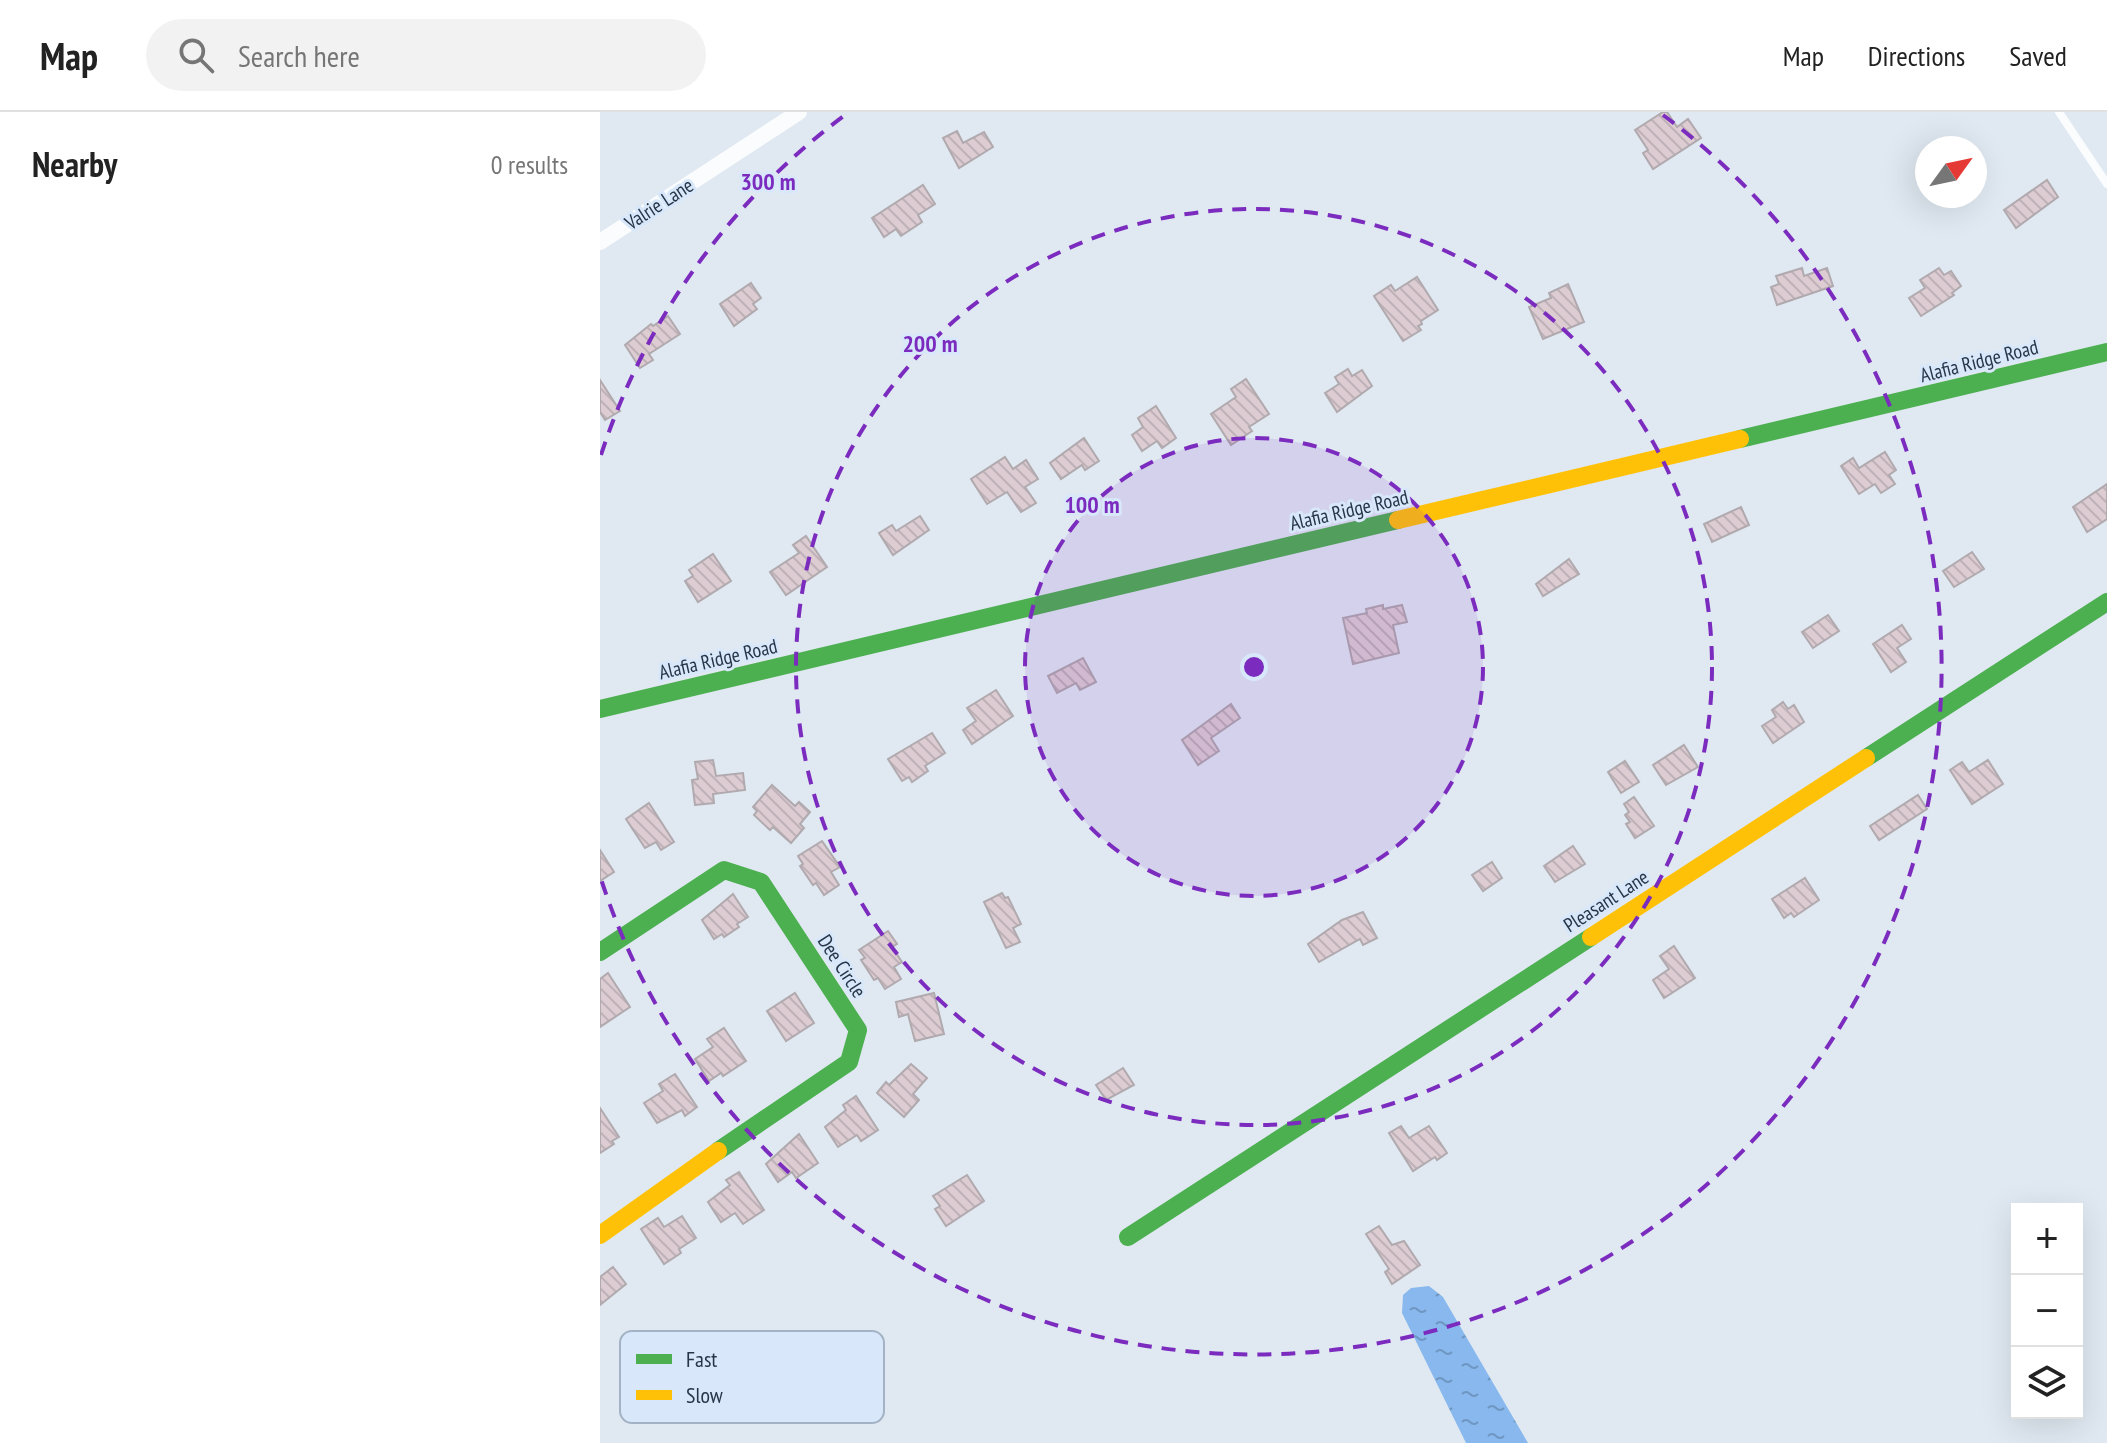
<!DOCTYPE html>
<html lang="en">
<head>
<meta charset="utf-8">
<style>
	:root { --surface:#fff; --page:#f2f2f2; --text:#222; --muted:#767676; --line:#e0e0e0 }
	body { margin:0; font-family:"PT Sans Narrow",sans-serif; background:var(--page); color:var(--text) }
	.controls { position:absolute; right:24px; bottom:24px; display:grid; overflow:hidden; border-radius:0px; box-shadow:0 8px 32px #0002 }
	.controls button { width:72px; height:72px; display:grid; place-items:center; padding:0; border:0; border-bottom:2px solid var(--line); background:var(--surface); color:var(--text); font:40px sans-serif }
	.compass { position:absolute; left:1315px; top:24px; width:72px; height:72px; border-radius:50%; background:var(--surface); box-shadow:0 8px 32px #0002; rotate:57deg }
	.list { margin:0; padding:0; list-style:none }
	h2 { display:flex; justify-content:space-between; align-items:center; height:104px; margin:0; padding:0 32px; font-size:34px }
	h2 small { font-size:26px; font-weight:400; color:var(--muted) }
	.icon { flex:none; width:44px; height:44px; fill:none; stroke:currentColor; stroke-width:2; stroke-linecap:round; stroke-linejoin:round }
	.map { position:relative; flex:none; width:1507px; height:1331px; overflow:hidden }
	header { display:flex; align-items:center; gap:48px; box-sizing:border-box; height:112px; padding:0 40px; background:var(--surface); border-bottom:2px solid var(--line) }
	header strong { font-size:38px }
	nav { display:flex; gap:44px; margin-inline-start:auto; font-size:28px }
	.search { width:560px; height:72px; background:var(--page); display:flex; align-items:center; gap:20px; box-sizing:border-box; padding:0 28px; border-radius:44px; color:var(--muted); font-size:30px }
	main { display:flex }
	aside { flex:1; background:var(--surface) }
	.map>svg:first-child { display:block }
	.water { fill:url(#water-ripples) }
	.building { fill:url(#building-back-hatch); stroke:#b0a9ae; stroke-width:2 }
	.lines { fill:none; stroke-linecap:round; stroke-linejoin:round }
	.lane { stroke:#fafcfd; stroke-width:8 }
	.street { stroke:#fafcfd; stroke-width:16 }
	.fast { stroke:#4caf50; stroke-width:18 }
	.slow { stroke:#ffc107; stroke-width:18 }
	.ring { fill:none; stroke:#7b2cbf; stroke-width:4; stroke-dasharray:14 10 }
	.labels { text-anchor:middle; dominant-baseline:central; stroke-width:6; stroke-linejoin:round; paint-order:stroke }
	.street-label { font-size:20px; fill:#263648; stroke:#d8e8fa }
	.key { fill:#d8e8fa; stroke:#a3b3c5; stroke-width:2 }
	.key-label { font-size:22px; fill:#263648 }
	.centre { fill:#7b2cbf; stroke:#d8e8fa; stroke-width:4 }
	.ring-label { font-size:24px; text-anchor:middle; font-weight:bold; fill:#7b2cbf; stroke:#d8e8fa; stroke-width:6; stroke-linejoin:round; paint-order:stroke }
</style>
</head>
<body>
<header>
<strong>Map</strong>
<div class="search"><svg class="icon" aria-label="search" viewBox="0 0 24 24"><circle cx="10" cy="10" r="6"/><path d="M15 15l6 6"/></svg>Search here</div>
<nav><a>Map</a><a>Directions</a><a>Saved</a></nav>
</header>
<main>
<aside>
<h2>Nearby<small>0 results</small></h2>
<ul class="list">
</ul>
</aside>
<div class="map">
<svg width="1507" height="1331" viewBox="0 0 1507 1331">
	<defs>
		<pattern id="water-ripples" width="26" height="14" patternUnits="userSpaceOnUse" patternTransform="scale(2)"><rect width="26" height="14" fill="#88b8ed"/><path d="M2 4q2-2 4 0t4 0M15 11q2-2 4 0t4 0" fill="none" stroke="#6f96c2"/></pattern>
		<pattern id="building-back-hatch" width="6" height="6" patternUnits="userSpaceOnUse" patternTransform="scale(2)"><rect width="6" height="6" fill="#ddcdd3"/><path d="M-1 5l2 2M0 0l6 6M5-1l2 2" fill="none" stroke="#beb1b7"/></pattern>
	</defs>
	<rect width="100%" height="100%" fill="#e0e9f2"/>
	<!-- water -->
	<path class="water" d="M829 1174 843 1185 928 1331H866L802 1201 803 1183 811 1176Z"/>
	<!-- building -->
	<g class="building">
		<path d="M1063 0H1067L1077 15 1088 7 1101 26 1053 57 1043 41 1048 38 1035 18Z"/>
		<path d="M357 19 363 31 384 20 393 35 359 56 343 26Z"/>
		<path d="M1447 68 1458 85 1416 116 1404 98Z"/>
		<path d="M323 73 335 92 318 103 322 110 301 124 296 117 284 125 272 106Z"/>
		<path d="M1202 156 1204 164 1227 156 1233 174 1177 193 1171 175 1179 172 1176 164Z"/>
		<path d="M1339 156 1344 163 1351 159 1361 174 1352 181 1354 183 1321 204 1309 186 1325 176 1320 168Z"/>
		<path d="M817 165 838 198 821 209 822 212 818 214 821 218 803 229 774 184 791 173 795 179Z"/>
		<path d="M151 171 161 186 153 192 157 197 134 214 120 192Z"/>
		<path d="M968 172 984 210 943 227 929 195 951 186 949 181Z"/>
		<path d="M68 204 80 222 49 242 53 248 40 256 25 233 51 212 53 214Z"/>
		<path d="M748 257 752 264 762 258 772 274 737 300 725 281 739 272 735 265Z"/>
		<path d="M646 267 669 302 649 315 652 319 631 333 611 302 636 285 631 277Z"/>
		<path d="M0 268 20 299 5 308 0 300Z"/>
		<path d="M556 294 576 326 562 336 557 329 542 339 532 323 543 315 538 306Z"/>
		<path d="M484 326 499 349 485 358 482 353 461 367 450 351Z"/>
		<path d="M1285 340 1296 358 1289 363 1295 372 1281 381 1275 372 1259 382 1241 354 1253 346 1259 356Z"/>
		<path d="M405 345 413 357 426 348 438 367 425 375 436 391 421 400 407 380 387 392 371 367Z"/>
		<path d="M1507 372V407L1487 420 1473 395Z"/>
		<path d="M1141 395 1149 413 1112 430 1104 412Z"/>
		<path d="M320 404 329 418 293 443 279 421 292 413 296 419Z"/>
		<path d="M206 424 227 455 186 483 170 460 199 441 193 433Z"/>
		<path d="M1372 440 1384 457 1354 475 1343 459Z"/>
		<path d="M113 442 131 469 98 490 85 469 93 464 89 458Z"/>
		<path d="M969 447 979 462 943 484 936 472Z"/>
		<path d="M783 493V497L802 493 807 510 793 513 799 541 753 552 743 506 767 501 766 497Z"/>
		<path d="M1228 503 1239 519 1213 536 1202 520Z"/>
		<path d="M1302 513 1311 527 1297 536 1306 550 1291 560 1273 532Z"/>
		<path d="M483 546 496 570 480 578 476 571 457 581 448 564Z"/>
		<path d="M396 578 413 604 372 632 363 618 376 609 367 596Z"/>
		<path d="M1183 590 1188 597 1194 593 1204 610 1173 631 1162 614 1176 605 1172 598Z"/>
		<path d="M631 592 640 606 611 626 619 639 598 653 582 628Z"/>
		<path d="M332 621 345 641 325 654 328 659 312 670 309 665 302 669 288 647Z"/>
		<path d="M1084 633 1098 655 1066 673 1053 653Z"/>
		<path d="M113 648 116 664 143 661 145 678 113 682 114 691 95 693 92 668 98 667 95 650Z"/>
		<path d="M1388 648 1403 672 1372 692 1350 658 1362 650 1369 660Z"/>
		<path d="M1025 649 1039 670 1021 681 1008 660Z"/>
		<path d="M172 673 195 694 199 690 210 700 200 712 204 716 191 731 173 715 170 718 154 703 157 699 153 695Z"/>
		<path d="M1318 683 1327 697 1279 728 1270 714Z"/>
		<path d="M1034 685 1054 714 1035 726 1026 712 1030 710 1025 703 1029 700 1024 692Z"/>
		<path d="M49 691 74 730 61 738 56 730 45 736 26 707Z"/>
		<path d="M222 729 240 755 231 760 239 773 224 783 216 771 213 773 200 754 203 752 198 744Z"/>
		<path d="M973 734 985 752 955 770 944 754Z"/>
		<path d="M0 738 14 760 0 769Z"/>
		<path d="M892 750 902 766 883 779 872 763Z"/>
		<path d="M1205 766 1219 788 1194 805 1191 801 1184 806 1172 787Z"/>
		<path d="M402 781 405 786 408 785 421 812 413 816 420 830 406 836 384 790Z"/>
		<path d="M133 782 148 805 137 812 139 815 124 825 122 822 114 827 102 808Z"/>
		<path d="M763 800 777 826 763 833 760 827 719 850 708 832 742 808Z"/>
		<path d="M288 819 297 832 292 835 302 850 294 855 301 867 285 877 278 866 274 868 261 848 265 846 259 838Z"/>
		<path d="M1074 834 1095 866 1064 886 1053 868 1069 857 1060 844Z"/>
		<path d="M8 861 30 895 0 915V867Z"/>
		<path d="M195 881 214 911 186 929 167 899Z"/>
		<path d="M334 881 344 922 315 929 308 902 299 905 296 890Z"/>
		<path d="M124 916 146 949 123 964 121 961 109 969 95 947 113 935 107 927Z"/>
		<path d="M311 952 327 966 313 982 319 988 304 1005 277 981 286 970 289 973Z"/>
		<path d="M523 956 534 973 506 988 496 973Z"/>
		<path d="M75 962 97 995 85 1004 82 998 57 1011 44 991 63 979 59 972Z"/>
		<path d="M256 984 278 1018 261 1029 257 1023 238 1035 225 1015 246 998 243 993Z"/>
		<path d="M0 996 19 1025 12 1029 14 1032 0 1041Z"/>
		<path d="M801 1014 809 1026 829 1014 847 1041 837 1048 835 1045 813 1059 789 1021Z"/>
		<path d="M199 1022 218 1051 196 1066 192 1060 178 1070 166 1052Z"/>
		<path d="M139 1060 164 1098 143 1112 135 1101 121 1110 108 1090 130 1073 126 1068Z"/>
		<path d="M367 1063 384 1089 346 1114 335 1097 340 1094 333 1084Z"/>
		<path d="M82 1104 96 1126 79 1137 81 1141 64 1152 41 1117 58 1106 64 1115Z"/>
		<path d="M779 1114 792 1133 804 1129 820 1153 792 1172 785 1160 789 1157 766 1122Z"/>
		<path d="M13 1155 26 1172 0 1193V1165Z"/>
	</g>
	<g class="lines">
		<!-- lane -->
		<path class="lane" d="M1459 0 1507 72"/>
		<!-- street -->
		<path class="street" d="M0 130 199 0"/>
		<!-- fast -->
		<g class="fast">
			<path d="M1140 327 1507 240"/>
			<path d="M0 597 798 408"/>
			<path d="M1266 646 1507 490"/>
			<path d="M0 840 124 758 161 770 258 918 249 950 118 1039"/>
			<path d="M528 1125 991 825"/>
		</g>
		<!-- slow -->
		<g class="slow">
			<path d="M798 408 1140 327"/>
			<path d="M991 825 1266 646"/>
			<path d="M0 1123 118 1039"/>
		</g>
	</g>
	<!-- distance rings -->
	<circle cx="654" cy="555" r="229" fill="#7b2cbf" fill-opacity=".12"/>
	<g class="ring">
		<circle cx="654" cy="555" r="229"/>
		<circle cx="654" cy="555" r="458"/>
		<path d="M1 343A687 687 0 0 1 245 3M1063 3A687 687 0 1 1 1 767"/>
	</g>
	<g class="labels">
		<!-- street labels -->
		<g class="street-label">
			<text transform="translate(59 92) rotate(-33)">Valrie Lane</text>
			<text transform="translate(1379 249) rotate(-14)">Alafia Ridge Road</text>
			<text transform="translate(749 398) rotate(-13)">Alafia Ridge Road</text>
			<text transform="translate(118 547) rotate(-13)">Alafia Ridge Road</text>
			<text transform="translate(1006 789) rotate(-33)">Pleasant Lane</text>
			<text transform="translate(242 854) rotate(57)">Dee Circle</text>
		</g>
	</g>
	<!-- legend -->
	<rect x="20" y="1219" width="264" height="92" rx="12" class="key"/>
	<rect x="36" y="1242" width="36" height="10" fill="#4caf50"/>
	<rect x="36" y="1278" width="36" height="10" fill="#ffc107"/>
	<g class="key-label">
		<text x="86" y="1255">Fast</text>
		<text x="86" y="1291">Slow</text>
	</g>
	<circle cx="654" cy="555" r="12" class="centre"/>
	<g class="ring-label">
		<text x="168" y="78">300 m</text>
		<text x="330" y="240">200 m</text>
		<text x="492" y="401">100 m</text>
	</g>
</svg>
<div class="controls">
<button>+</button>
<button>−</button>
<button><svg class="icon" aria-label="layers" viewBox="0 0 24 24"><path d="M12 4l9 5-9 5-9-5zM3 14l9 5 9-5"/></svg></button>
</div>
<svg class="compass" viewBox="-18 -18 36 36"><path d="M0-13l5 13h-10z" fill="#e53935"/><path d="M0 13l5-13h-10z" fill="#767676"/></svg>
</div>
</main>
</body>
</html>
